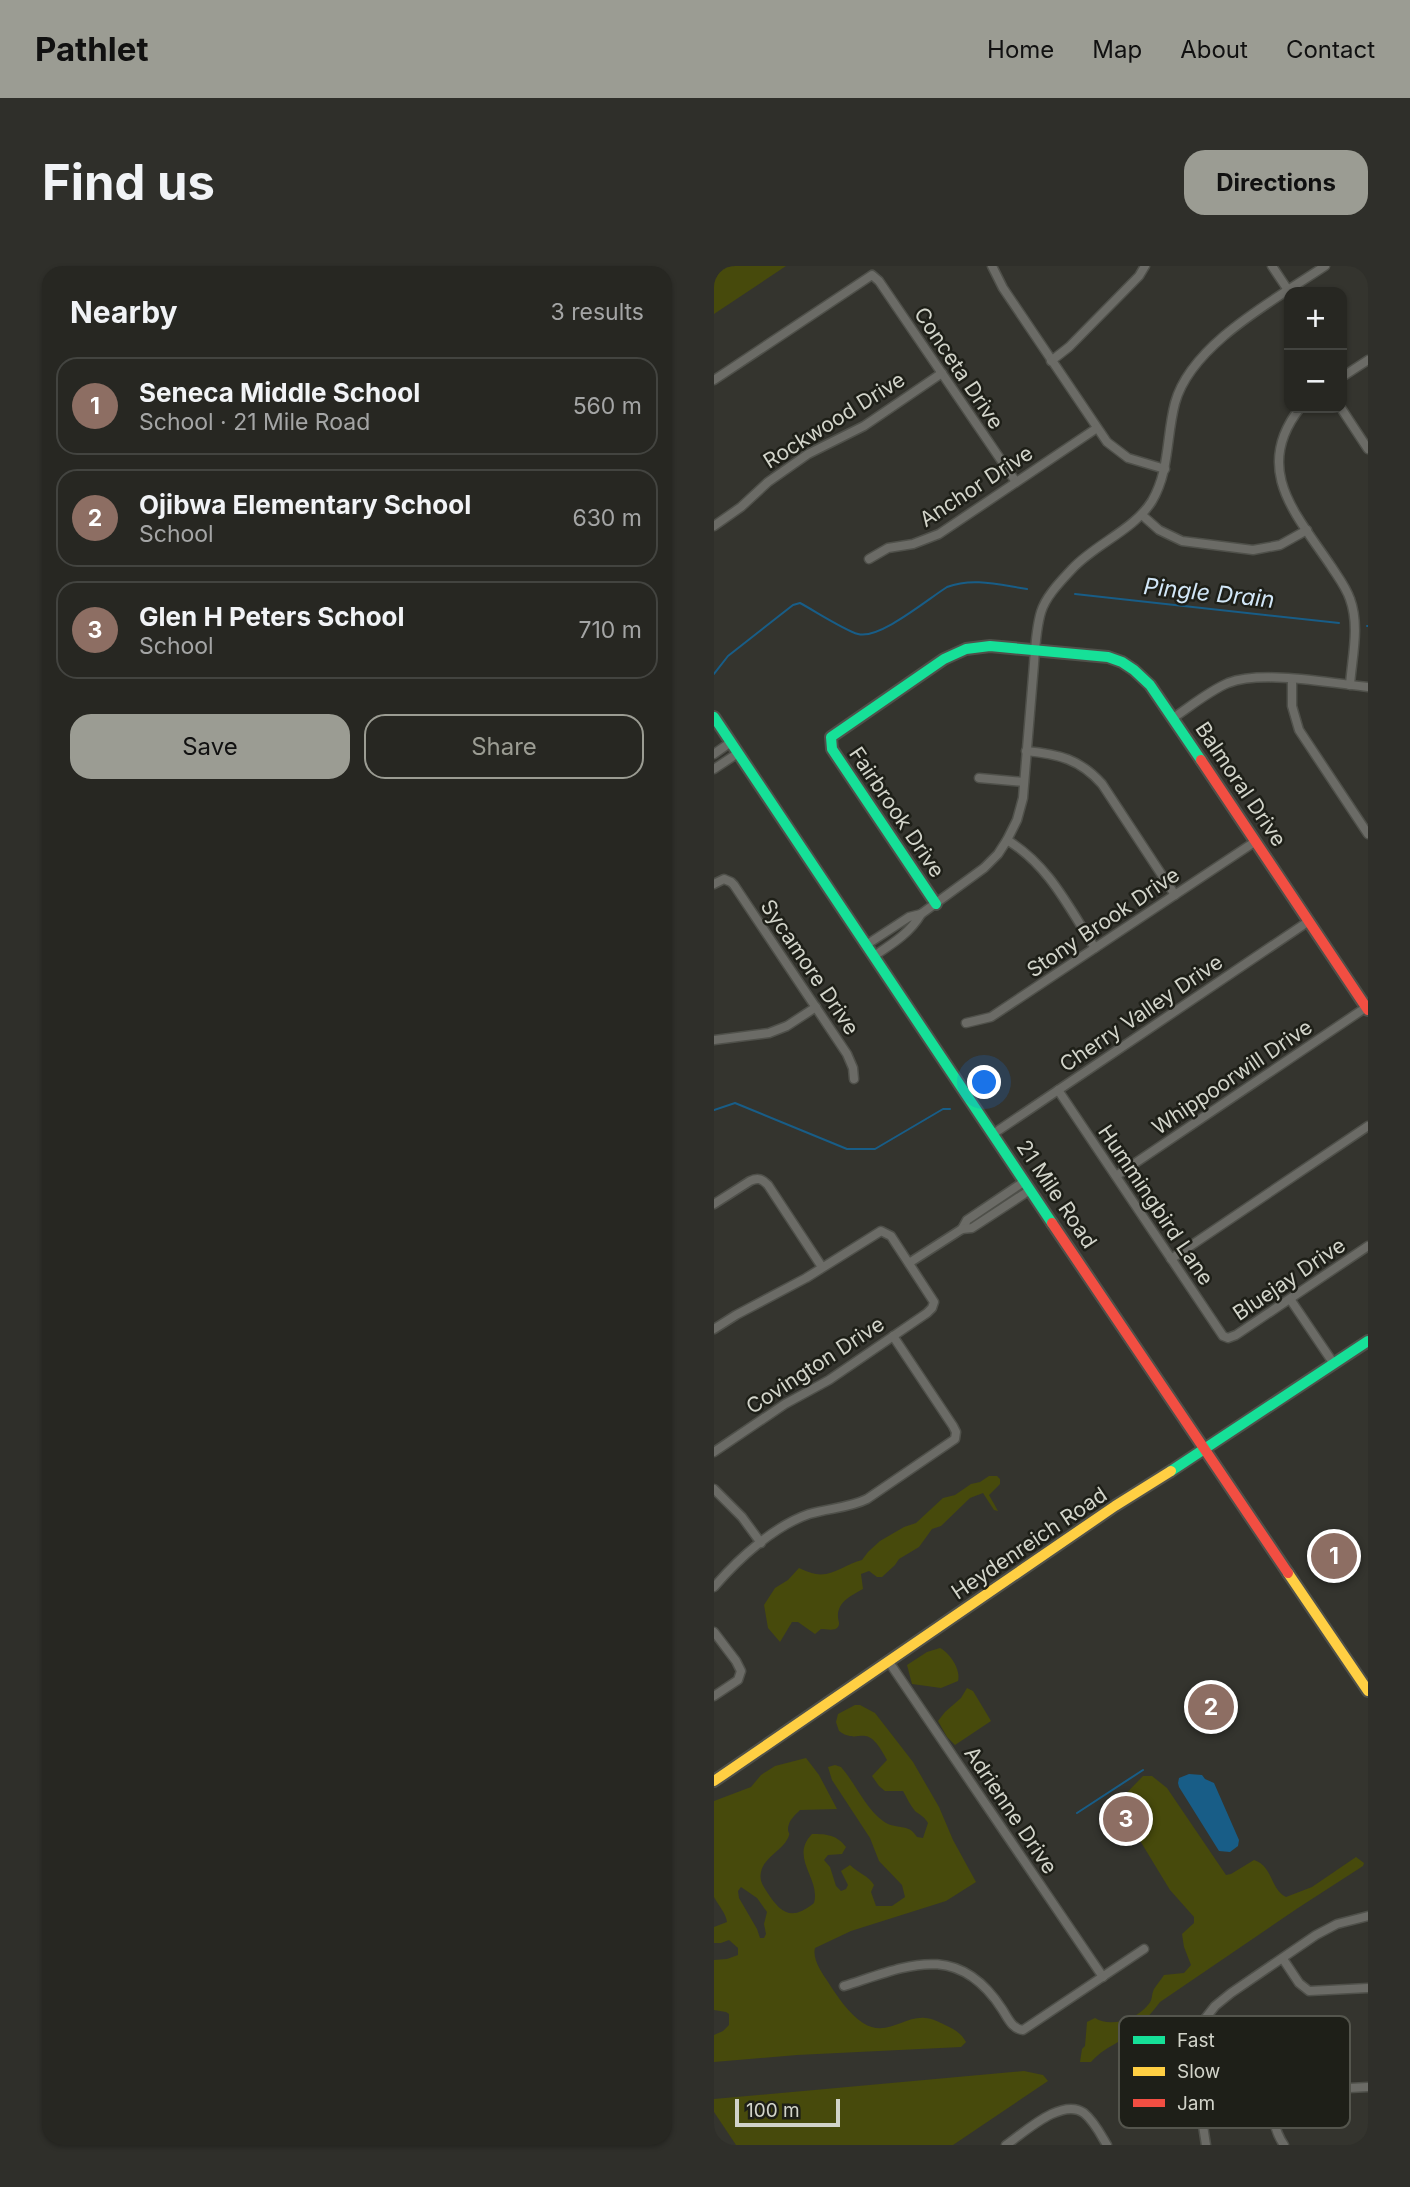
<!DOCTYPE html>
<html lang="en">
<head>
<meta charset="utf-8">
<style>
	:root { --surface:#272722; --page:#2f2f2a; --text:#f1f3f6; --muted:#a4a5a5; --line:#434440; --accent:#9b9c93 }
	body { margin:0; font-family:Inter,sans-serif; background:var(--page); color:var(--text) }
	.controls { position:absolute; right:21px; top:21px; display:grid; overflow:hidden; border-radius:14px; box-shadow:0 2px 5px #0004 }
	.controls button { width:63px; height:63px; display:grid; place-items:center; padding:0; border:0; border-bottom:2px solid var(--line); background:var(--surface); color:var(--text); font:35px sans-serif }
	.scale { position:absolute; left:21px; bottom:18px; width:105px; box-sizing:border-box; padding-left:7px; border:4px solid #d2d4ca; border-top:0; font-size:19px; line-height:24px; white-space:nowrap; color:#d2d4ca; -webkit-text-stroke:5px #1e1f18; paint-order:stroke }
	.you { position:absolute; left:271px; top:817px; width:24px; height:24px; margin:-18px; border:5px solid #fff; border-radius:50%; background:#1a73e8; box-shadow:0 0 0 10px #1a73e833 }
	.badge { display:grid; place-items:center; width:46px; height:46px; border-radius:50%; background:var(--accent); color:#fff; font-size:23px; font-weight:700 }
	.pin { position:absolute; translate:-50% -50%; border:4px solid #fff; box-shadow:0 2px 7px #0006 }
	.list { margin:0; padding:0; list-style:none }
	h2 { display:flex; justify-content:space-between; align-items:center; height:91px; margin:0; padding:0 28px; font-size:30px }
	h2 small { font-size:23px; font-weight:400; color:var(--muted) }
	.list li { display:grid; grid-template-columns:46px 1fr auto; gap:21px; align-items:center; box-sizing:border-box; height:98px; margin:0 14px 14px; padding:0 14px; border:2px solid var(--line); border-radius:21px }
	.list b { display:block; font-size:26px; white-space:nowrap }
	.list p { margin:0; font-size:23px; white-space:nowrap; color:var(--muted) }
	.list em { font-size:23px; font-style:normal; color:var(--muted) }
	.actions { display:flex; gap:14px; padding:21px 28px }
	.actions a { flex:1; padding:16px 0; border:2px solid var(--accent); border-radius:21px; text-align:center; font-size:24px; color:var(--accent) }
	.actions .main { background:var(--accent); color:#111 }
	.map { position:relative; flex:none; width:654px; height:1879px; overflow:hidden; border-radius:21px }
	header { display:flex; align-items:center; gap:42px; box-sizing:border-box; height:98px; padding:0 35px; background:var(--accent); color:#111 }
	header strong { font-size:33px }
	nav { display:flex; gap:38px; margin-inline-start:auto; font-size:24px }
	.intro { display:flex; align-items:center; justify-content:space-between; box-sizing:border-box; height:168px; padding:0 42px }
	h1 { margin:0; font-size:49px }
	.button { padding:18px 32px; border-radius:21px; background:var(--accent); color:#111; font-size:24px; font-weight:700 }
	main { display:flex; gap:42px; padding:0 42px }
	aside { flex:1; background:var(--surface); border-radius:21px; box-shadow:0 2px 5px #0004 }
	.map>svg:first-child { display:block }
	.green { fill:#474a0c; fill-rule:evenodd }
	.water { fill:#185d87 }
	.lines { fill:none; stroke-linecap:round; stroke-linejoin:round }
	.stream { stroke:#185d87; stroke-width:2 }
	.street-casing { stroke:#4f504a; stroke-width:11 }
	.fast-casing { stroke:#4f504a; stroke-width:14 }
	.slow-casing { stroke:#4f504a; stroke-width:14 }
	.jam-casing { stroke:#4f504a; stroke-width:14 }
	.street { stroke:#6b6b66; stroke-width:8 }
	.fast { stroke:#16e098; stroke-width:10 }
	.slow { stroke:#ffcf43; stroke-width:10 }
	.jam { stroke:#f24e42; stroke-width:10 }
	.labels { text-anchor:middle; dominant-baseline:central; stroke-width:5; stroke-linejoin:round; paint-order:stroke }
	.street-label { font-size:21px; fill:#d2d4ca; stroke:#1e1f18 }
	.water-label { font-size:23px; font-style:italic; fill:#d2e7f8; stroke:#1e1f18 }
	.key { fill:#1e1f18; stroke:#54554d; stroke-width:2 }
	.key-label { font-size:19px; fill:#d2d4ca }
</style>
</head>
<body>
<header>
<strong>Pathlet</strong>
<nav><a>Home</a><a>Map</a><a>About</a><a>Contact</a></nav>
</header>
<div class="intro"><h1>Find us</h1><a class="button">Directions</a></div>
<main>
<aside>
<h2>Nearby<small>3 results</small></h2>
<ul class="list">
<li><span class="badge" style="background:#8d6e63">1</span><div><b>Seneca Middle School</b><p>School · 21 Mile Road</p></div><em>560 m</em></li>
<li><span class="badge" style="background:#8d6e63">2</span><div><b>Ojibwa Elementary School</b><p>School</p></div><em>630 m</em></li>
<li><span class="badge" style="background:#8d6e63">3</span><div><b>Glen H Peters School</b><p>School</p></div><em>710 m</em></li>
</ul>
<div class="actions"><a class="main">Save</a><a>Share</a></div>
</aside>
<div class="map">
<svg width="654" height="1879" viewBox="0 0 654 1879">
	<rect width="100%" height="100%" fill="#34342e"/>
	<!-- green -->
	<g class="green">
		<path d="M0 0H72L0 48Z"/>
		<path d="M275 1210H283L286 1213V1218L275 1229 284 1245 280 1244 269 1227 256 1232 227 1260 218 1263 205 1281 185 1293 181 1299 168 1311H163L155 1305 147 1308 149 1323C138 1329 123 1336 124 1351 124 1355 127 1358 123 1362 120 1365 111 1363 107 1363L101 1368 84 1356H78L66 1376 54 1362 50 1339 61 1322 74 1314 85 1302C90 1304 96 1307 102 1308 119 1311 133 1297 148 1294L154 1286 166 1275 190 1261 202 1257 229 1232 241 1229 257 1218 266 1216Z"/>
		<path d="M226 1382C236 1387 247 1404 244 1415L227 1422 198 1418 193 1399 213 1386Z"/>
		<path d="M253 1422 259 1425 277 1455 241 1479 233 1471 224 1455 231 1446 247 1432Z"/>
		<path d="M141 1439H146L161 1447 199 1496 225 1541 239 1574 262 1616 232 1635 137 1665 101 1682C98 1693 108 1707 114 1716 123 1730 135 1748 149 1757 172 1772 190 1750 211 1752 218 1752 225 1756 231 1759 240 1763 247 1767 252 1776L247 1781 83 1789 0 1796V1769L9 1765 15 1759V1748L12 1746 0 1744V1694L13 1693 24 1689V1682L15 1674 7 1677H0V1661L13 1656C12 1647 4 1639 0 1631V1535L37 1521 47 1509 61 1500 92 1492 105 1509 123 1543 86 1544C81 1549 75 1554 74 1562 74 1570 77 1564 74 1572 68 1585 50 1591 47 1606 45 1614 49 1620 53 1626 67 1648 78 1655 100 1637 107 1612 75 1592 98 1568 113 1568 123 1569 132 1581L128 1588 114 1589 110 1594 116 1601 122 1620 127 1625 132 1623 134 1619 127 1605 136 1599C144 1607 155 1610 160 1619L157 1626 162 1640H178L191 1631 188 1619 165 1595 156 1572 118 1514 114 1501 121 1499 127 1501C142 1518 151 1542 169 1555 183 1565 194 1556 203 1571L209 1572 214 1557C210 1550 206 1549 201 1545 196 1539 193 1532 189 1525H171L165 1520 158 1510 173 1494C151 1452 147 1481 125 1465L122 1456 124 1448ZM27 1621 43 1632 53 1646 50 1658 52 1668 50 1672H46L43 1663 25 1632 24 1625Z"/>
		<path d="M429 1510H438L453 1522 512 1609 517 1608 540 1594C559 1600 556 1623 572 1631L598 1621 642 1591 650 1597 649 1600 584 1642 446 1736C435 1751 420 1766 404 1776 394 1782 386 1786 377 1796H366L368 1783 371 1780 373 1756 381 1752C397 1762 423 1753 434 1739 439 1734 437 1729 440 1723 443 1718 447 1714 450 1709L470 1707 477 1699 470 1681 468 1668 480 1657V1651L456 1624 425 1573 400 1547 399 1541Z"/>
		<path d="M310 1805 329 1809 334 1815 239 1879H22L0 1846V1833Z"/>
	</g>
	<!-- water -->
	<path class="water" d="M475 1508 488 1509 491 1513 500 1517 525 1574 524 1580 516 1586 505 1585 465 1521 464 1517 465 1512Z"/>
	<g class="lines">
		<!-- stream -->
		<g class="stream">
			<path d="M361 328 625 357"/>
			<path d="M653 360H654"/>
			<path d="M0 408 14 390 79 339 86 337C101 345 130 364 144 368 165 374 214 333 233 321 259 311 286 319 313 323"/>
			<path d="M0 844 21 837 133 883H161L229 843H236"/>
			<path d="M363 1547 429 1504"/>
		</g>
		<defs>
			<g id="street">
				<path d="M278 0 289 22 393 176 414 192 451 203"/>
				<path d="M558 0 574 24"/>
				<path d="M337 95 355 81 425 10 431 0"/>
				<path d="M628 111 654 94"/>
				<path d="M0 114 158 9 165 15 302 216"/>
				<path d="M586 142C538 203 582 248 617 300 624 311 632 321 636 333 646 360 638 391 636 419"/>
				<path d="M627 142 654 183"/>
				<path d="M428 249 445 264 468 275 539 284 566 279 593 264"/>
				<path d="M0 260 27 241 54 216 94 188 150 160 228 107"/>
				<path d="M155 293 174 282 199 278 225 268 383 162"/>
				<path d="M578 414V440L585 464 654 568"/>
				<path d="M459 452C477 440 495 425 514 417 548 404 617 417 654 421"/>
				<path d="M312 485C344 488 366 493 388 518L461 629"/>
				<path d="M0 488 17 476"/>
				<path d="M0 503 24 487"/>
				<path d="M265 512 310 516"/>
				<path d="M293 574C335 599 355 642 381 682"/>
				<path d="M0 618 10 613 17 616 20 619 133 788 139 802 140 813"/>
				<path d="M152 679 195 651 207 648 270 602 284 588 293 574 303 554 309 532C312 491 316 450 319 410 321 389 321 366 327 346 332 330 346 316 358 303 381 278 420 264 438 235 456 204 452 171 461 137 477 78 562 33 611 0"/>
				<path d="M160 690C178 678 196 667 207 648"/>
				<path d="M252 757 277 751 542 575"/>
				<path d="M0 774 55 767 73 760 102 741"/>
				<path d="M344 824 509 1070 514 1072 522 1069 654 980"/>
				<path d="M279 868 595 655"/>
				<path d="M402 910 654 740"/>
				<path d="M0 938 36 915C44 911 48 913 54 919L108 1001"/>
				<path d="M248 963 253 954 311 915"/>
				<path d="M457 993 654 860"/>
				<path d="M195 997 248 963 258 962 316 924"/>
				<path d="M576 1033 620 1098"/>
				<path d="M0 1063 22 1049 92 1012 167 965 177 970 220 1036 218 1042 213 1047 115 1114 71 1138 0 1186"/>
				<path d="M0 1223 28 1251 47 1277"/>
				<path d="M0 1321C24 1293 60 1260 95 1248 115 1242 135 1242 153 1233L241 1173 242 1166 239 1160 179 1070"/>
				<path d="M0 1366 22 1395 27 1405 24 1414 0 1430"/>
				<path d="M175 1396 389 1711"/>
				<path d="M569 1693 585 1717 595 1725 654 1722"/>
				<path d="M130 1720C193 1700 243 1674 288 1743 294 1752 298 1763 309 1764L430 1683"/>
				<path d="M558 1827C558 1846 559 1863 570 1879"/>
				<path d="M487 1830 654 1821"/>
				<path d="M292 1879C311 1866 348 1831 370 1847 380 1855 387 1869 393 1879"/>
				<path d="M492 1879 488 1853 483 1790 484 1767 490 1754 501 1740 517 1727 602 1669 623 1658 654 1650"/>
			</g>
			<g id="fast">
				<path d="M0 451 338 957"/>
				<path d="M222 638 118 483 117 471 230 393 252 383 276 380 394 391 408 396 420 404 436 419 487 494"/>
				<path d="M457 1205 654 1075"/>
			</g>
			<g id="slow">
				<path d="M574 1307 654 1425"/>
				<path d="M0 1515 401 1240 457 1205"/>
			</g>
			<g id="jam">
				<path d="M487 494 654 744"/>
				<path d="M338 957 574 1307"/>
			</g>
		</defs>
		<!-- street casing -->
		<use href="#street" class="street-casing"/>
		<!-- fast casing -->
		<use href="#fast" class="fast-casing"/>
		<!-- slow casing -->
		<use href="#slow" class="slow-casing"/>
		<!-- jam casing -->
		<use href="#jam" class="jam-casing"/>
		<!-- street -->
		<use href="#street" class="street"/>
		<!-- fast -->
		<use href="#fast" class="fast"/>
		<!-- slow -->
		<use href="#slow" class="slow"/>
		<!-- jam -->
		<use href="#jam" class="jam"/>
	</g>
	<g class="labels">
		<!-- street labels -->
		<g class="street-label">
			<text transform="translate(245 102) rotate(56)">Conceta Drive</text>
			<text transform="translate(120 154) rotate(-32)">Rockwood Drive</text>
			<text transform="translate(262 220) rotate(-33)">Anchor Drive</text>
			<text transform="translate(527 518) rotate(56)">Balmoral Drive</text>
			<text transform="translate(183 546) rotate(56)">Fairbrook Drive</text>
			<text transform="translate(389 656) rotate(-34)">Stony Brook Drive</text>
			<text transform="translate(96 701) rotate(56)">Sycamore Drive</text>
			<text transform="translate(427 747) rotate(-34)">Cherry Valley Drive</text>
			<text transform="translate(518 811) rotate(-34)">Whippoorwill Drive</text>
			<text transform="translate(343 928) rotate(56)">21 Mile Road</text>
			<text transform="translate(442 939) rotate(56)">Hummingbird Lane</text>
			<text transform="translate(575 1013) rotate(-34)">Bluejay Drive</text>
			<text transform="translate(101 1099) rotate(-33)">Covington Drive</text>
			<text transform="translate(315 1277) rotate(-34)">Heydenreich Road</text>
			<text transform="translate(297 1544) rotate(56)">Adrienne Drive</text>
		</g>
		<!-- water labels -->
		<g class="water-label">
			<text transform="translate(495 327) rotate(6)">Pingle Drain</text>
		</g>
	</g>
	<!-- legend -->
	<rect x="405" y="1750" width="231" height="112" rx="10" class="key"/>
	<rect x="419" y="1770" width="32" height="8" fill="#16e098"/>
	<rect x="419" y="1801" width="32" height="9" fill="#ffcf43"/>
	<rect x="419" y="1833" width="32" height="8" fill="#f24e42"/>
	<g class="key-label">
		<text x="463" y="1781">Fast</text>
		<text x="463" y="1812">Slow</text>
		<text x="463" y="1844">Jam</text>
	</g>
</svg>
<div class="controls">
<button>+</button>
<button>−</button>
</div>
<div class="scale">100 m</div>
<div class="you"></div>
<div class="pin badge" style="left:620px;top:1290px;background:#8d6e63">1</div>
<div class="pin badge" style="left:497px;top:1441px;background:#8d6e63">2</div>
<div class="pin badge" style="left:412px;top:1553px;background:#8d6e63">3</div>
</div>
</main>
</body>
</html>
